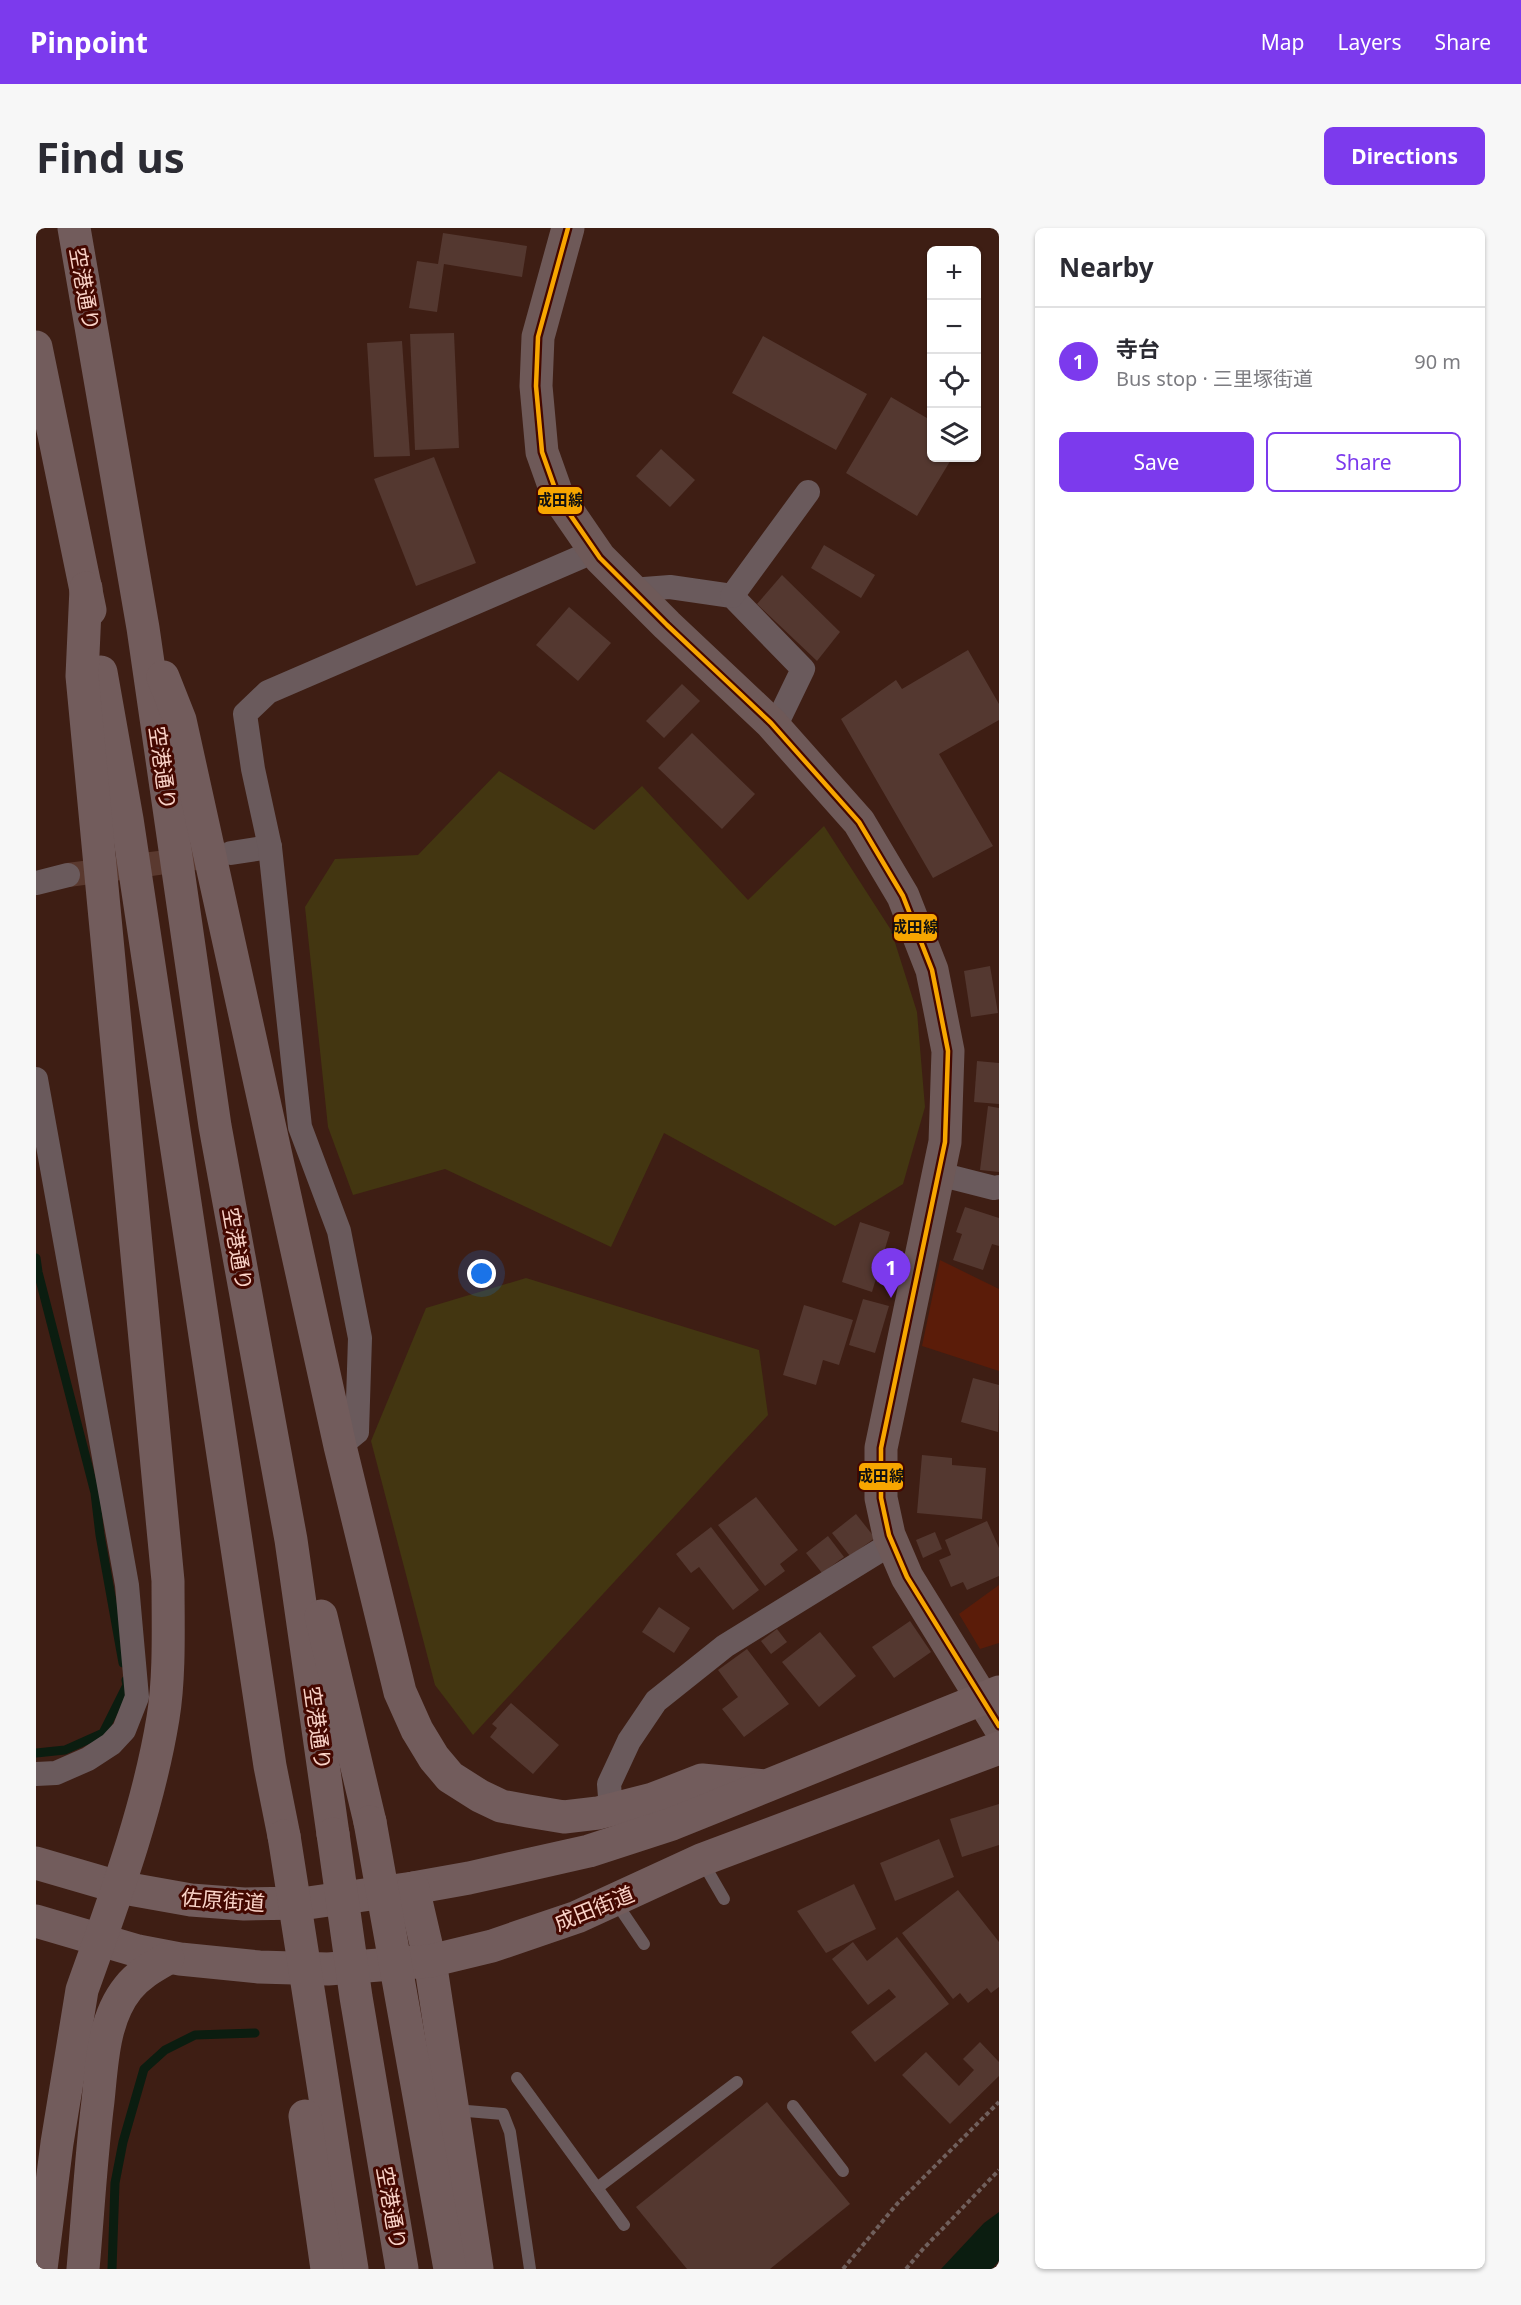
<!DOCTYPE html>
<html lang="en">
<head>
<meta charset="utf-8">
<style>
	:root { --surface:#fff; --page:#f7f7f7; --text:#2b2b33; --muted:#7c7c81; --line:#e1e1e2; --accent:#7c3aed }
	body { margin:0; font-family:"Noto Sans","Noto Sans JP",sans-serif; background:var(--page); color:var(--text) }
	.controls { position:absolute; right:18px; top:18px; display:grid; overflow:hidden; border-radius:9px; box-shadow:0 2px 4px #0004 }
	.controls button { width:54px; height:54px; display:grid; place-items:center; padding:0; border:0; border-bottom:2px solid var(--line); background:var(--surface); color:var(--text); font:30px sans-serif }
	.you { position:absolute; left:446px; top:1046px; width:21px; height:21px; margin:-15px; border:4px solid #fff; border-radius:50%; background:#1a73e8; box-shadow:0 0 0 9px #1a73e833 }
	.badge { display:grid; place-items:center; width:39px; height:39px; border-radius:50%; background:var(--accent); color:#fff; font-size:20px; font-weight:700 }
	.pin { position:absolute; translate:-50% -50px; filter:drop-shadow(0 2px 3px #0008) }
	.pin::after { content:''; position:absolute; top:32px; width:21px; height:18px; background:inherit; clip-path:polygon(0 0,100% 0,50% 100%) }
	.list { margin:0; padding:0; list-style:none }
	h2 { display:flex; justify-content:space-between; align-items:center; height:78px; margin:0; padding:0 24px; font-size:26px }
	h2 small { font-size:20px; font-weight:400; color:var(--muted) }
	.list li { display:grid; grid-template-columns:39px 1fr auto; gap:18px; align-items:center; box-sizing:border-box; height:108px; padding:0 24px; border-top:2px solid var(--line) }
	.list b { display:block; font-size:22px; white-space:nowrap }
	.list p { margin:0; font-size:20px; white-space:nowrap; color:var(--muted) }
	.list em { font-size:20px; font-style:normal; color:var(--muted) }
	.actions { display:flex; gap:12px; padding:18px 24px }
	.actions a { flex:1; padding:14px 0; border:2px solid var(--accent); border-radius:9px; text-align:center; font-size:21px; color:var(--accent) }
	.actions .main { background:var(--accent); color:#fff }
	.icon { flex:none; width:33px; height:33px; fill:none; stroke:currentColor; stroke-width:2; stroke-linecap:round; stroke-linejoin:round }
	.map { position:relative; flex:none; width:963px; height:2041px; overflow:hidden; border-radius:9px }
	header { display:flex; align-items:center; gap:36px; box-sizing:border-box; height:84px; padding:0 30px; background:var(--accent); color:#fff }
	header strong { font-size:28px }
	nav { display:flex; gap:33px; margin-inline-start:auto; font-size:21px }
	.intro { display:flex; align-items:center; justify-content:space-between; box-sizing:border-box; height:144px; padding:0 36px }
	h1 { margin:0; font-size:42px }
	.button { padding:15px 27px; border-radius:9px; background:var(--accent); color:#fff; font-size:21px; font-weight:700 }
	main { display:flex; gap:36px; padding:0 36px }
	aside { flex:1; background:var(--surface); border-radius:9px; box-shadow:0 2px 4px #0004 }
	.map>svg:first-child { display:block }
	.built { fill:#5b1c09 }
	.green { fill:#433611 }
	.water { fill:#0b1d10 }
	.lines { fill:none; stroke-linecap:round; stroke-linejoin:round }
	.stream { stroke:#0b1d10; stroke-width:9 }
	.building { fill:#543830 }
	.minor-tunnel { stroke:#5a392f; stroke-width:24; stroke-dasharray:24 12; stroke-linecap:butt }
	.path { stroke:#705f5c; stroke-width:4; stroke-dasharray:4.5 3; stroke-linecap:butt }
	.service { stroke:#6a5a5c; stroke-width:12 }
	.minor { stroke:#6a5a5c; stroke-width:24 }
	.primary { stroke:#6e5958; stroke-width:33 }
	.trunk { stroke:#725c5c; stroke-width:33 }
	.trunk-bridge { stroke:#725c5c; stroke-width:33 }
	.bus-1-casing { stroke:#440800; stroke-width:9 }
	.bus-1 { stroke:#f7a600; stroke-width:4.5 }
	.labels { text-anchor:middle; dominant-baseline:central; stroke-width:6; stroke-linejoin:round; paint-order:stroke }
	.street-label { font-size:21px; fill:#f9d2c7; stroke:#440800 }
	.line-badge { stroke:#440800; stroke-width:2 }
	.pale-badge-label { font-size:16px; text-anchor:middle; font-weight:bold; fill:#111 }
</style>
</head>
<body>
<header>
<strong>Pinpoint</strong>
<nav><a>Map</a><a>Layers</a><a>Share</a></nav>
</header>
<div class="intro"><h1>Find us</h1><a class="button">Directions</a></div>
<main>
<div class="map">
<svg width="963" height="2041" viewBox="0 0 963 2041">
	<rect width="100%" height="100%" fill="#3e1e14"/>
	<!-- built -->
	<g class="built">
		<path d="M904 1032 963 1061V1143L886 1118Z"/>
		<path d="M963 1357V1415L944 1421 923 1386Z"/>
	</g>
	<!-- green -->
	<g class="green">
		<path d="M463 543 558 602 606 558 712 672 788 598 855 702 881 784 889 879 867 956 799 998 628 905 575 1019 409 941 317 967 292 899 269 679 299 631 382 627Z"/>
		<path d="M490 1050 723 1122 732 1187 437 1507 399 1457 335 1213 390 1080Z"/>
	</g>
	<!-- water -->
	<path class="water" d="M963 1984V2033L956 2041H905L948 1995Z"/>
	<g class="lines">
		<!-- stream -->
		<g class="stream">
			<path d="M0 1030 2 1044 59 1265 64 1307 87 1435"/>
			<path d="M0 1525 29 1522 67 1505 91 1457 90 1452"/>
			<path d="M76 2041 79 1955 87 1914 108 1841 129 1822 159 1807 219 1805"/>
		</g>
	</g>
	<!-- building -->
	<g class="building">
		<path d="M407 5 491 18 486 49 408 36 401 84 373 80 381 33 402 36Z"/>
		<path d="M418 105 423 220 379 222 374 106Z"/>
		<path d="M727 108 831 166 800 222 696 165Z"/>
		<path d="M366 113 374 228 338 229 331 115Z"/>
		<path d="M855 169 896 193V230H916L881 288 810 245Z"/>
		<path d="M625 221 659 252 634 279 600 248Z"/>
		<path d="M398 229 440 335 380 358 338 251Z"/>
		<path d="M788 317 839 347 825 370 775 340Z"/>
		<path d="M746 347 804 404 781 433 721 376Z"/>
		<path d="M533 379 575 415 542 453 500 417Z"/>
		<path d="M932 422 963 476V492L903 526 957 618 897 650 805 491 860 452 866 461Z"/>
		<path d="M646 456 664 473 628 510 610 493Z"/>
		<path d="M656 505 719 566 686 601 622 540Z"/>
		<path d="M954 738 962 785 935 789 928 743Z"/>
		<path d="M941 833 963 835V876L938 874Z"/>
		<path d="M952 878 963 880V944L944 942Z"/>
		<path d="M929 979 963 990V1018L956 1016 947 1042 917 1032 926 1006 920 1004Z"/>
		<path d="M824 994 854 1004 836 1064 806 1054Z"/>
		<path d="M827 1071 853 1078 839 1125 813 1117Z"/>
		<path d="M768 1077 817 1092 803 1137 787 1132 780 1157 747 1147Z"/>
		<path d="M937 1150 963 1157 962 1204 925 1194Z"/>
		<path d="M886 1227 916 1230V1237L950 1240 946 1291 881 1285Z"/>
		<path d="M720 1269 762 1322 744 1336 749 1343 729 1358 682 1297Z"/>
		<path d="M820 1286 839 1310 814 1328 796 1305Z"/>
		<path d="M951 1293 963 1320V1348L931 1362 927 1354 915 1359 903 1332 915 1327 909 1312Z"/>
		<path d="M675 1299 723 1362 697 1382 663 1339 655 1345 640 1326Z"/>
		<path d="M899 1304 906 1321 887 1330 880 1312Z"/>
		<path d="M792 1308 808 1329 786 1345 770 1325Z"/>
		<path d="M623 1379 654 1400 638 1425 606 1404Z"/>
		<path d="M874 1393 895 1424 858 1450 836 1419Z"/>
		<path d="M741 1401 751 1414 735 1426 725 1413Z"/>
		<path d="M784 1404 820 1448 783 1479 746 1434Z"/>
		<path d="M711 1421 753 1476 708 1509 686 1481 702 1469 682 1442Z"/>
		<path d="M475 1475 523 1517 497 1546 454 1509 461 1500 456 1496Z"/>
		<path d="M963 1576V1617L926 1629 914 1591Z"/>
		<path d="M903 1611 918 1649 859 1673 844 1635Z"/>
		<path d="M818 1656 840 1701 790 1725 761 1683Z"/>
		<path d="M922 1662 963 1714V1759L955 1765 951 1760 932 1775 924 1765 917 1771 866 1705Z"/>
		<path d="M861 1709 913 1776 839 1834 815 1804 860 1769 853 1761 832 1777 796 1731 817 1714 831 1733Z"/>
		<path d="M944 1814 963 1834V1848L914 1896 866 1847 890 1824 923 1858 938 1842 927 1831Z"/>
		<path d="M731 1874 814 1976 734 2041H651L600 1979Z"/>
	</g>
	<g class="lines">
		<!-- minor-tunnel -->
		<path class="minor-tunnel" d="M32 647 190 626"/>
		<!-- path -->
		<g class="path">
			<path d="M807 2041 861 1976 963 1874"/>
			<path d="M870 2041 887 2021 963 1942"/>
		</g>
		<!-- service -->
		<g class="service">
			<path d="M666 1633 688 1671"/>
			<path d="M579 1673 608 1716"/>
			<path d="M481 1850 588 1997"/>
			<path d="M757 1878 807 1943"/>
			<path d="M419 1882 467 1886 474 1904 494 2041"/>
			<path d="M561 1960 701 1854"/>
		</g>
		<!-- minor -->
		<g class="minor">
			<path d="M595 362 634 359 696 368 767 441 739 499"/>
			<path d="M696 368 772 264"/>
			<path d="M195 625 234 619"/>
			<path d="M0 655 32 647"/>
			<path d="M0 851 91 1357 101 1469 88 1502 75 1516 52 1531 20 1545 0 1546"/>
			<path d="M903 946 958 960 963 959"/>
			<path d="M304 1218 321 1204 324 1110 303 1003 264 899 234 619 217 541 209 486 232 464 559 323"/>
			<path d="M575 1582 573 1556 593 1513 620 1473 689 1418 856 1315"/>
		</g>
		<!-- primary -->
		<path class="primary" d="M532 0 502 109 500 158 506 224 522 269 564 330 631 397 735 495 823 594 867 668 896 742 912 823 909 914 845 1220V1270L853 1307 871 1349 963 1498"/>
		<!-- trunk -->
		<g class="trunk">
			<path d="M38 0 107 400 179 898 255 1312 297 1606"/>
			<path d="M0 119 54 382"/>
			<path d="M65 444 91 591 234 1538 248 1608"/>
			<path d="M127 449 144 492 304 1218 364 1464 381 1502 398 1530 414 1549 444 1568 465 1578 492 1583 528 1589 562 1585 617 1571 666 1552 729 1558"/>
			<path d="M285 1388 334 1594"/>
			<path d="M0 1635 82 1659 155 1672 208 1676 272 1675 377 1660 433 1650 553 1623 636 1596 963 1464"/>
			<path d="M377 1660 394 1733 441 2041"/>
			<path d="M0 1693 102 1723 144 1731 223 1739 292 1741 394 1733 456 1718 541 1689 665 1632 963 1520"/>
			<path d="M5 2041 21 1915 46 1762C77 1675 112 1582 127 1490 134 1448 132 1396 132 1353L46 448 50 360"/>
			<path d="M47 2041C52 1985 55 1929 62 1873 66 1835 67 1791 92 1760 103 1746 118 1738 132 1730"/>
		</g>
		<!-- trunk-bridge -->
		<g class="trunk-bridge">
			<path d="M334 1594 414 2041"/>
			<path d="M297 1606 320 1769 366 2041"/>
			<path d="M248 1608 316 2041"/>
			<path d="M269 1888 291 2041"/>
		</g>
		<defs>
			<path id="bus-1" d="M532 0 502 109 500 158 506 224 522 269 564 330 631 397 735 495 823 594 867 668 896 742 912 823 909 914 845 1220V1270L853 1307 871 1349 963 1498"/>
		</defs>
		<!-- bus-1 casing -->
		<use href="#bus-1" class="bus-1-casing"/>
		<!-- bus-1 -->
		<use href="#bus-1" class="bus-1"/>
	</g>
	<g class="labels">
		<!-- street labels -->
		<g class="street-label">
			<text transform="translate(49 61) rotate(80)">空港通り</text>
			<text transform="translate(127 540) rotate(82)">空港通り</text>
			<text transform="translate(202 1021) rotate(80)">空港通り</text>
			<text transform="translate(282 1500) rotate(82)">空港通り</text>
			<text transform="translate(187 1672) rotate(4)">佐原街道</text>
			<text transform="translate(558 1680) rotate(-22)">成田街道</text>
			<text transform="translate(356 1980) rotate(80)">空港通り</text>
		</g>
	</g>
	<g class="line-badge">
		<rect x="501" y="258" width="46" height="29" rx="6" fill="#f7a600"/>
		<rect x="857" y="685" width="45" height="29" rx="6" fill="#f7a600"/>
		<rect x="822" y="1234" width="46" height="29" rx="6" fill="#f7a600"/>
	</g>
	<g class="pale-badge-label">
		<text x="524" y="278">成田線</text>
		<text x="879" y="705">成田線</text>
		<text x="845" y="1254">成田線</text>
	</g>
</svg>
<div class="controls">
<button>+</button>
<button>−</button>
<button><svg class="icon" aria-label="locate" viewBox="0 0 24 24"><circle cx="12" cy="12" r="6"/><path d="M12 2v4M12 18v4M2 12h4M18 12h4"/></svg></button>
<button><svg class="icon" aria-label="layers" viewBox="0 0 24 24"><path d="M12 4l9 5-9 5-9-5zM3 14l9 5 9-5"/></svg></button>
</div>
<div class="you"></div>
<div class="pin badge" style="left:855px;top:1070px">1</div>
</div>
<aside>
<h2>Nearby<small></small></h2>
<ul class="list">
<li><span class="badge">1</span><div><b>寺台</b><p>Bus stop · 三里塚街道</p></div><em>90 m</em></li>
</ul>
<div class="actions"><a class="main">Save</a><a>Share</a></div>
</aside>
</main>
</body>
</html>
